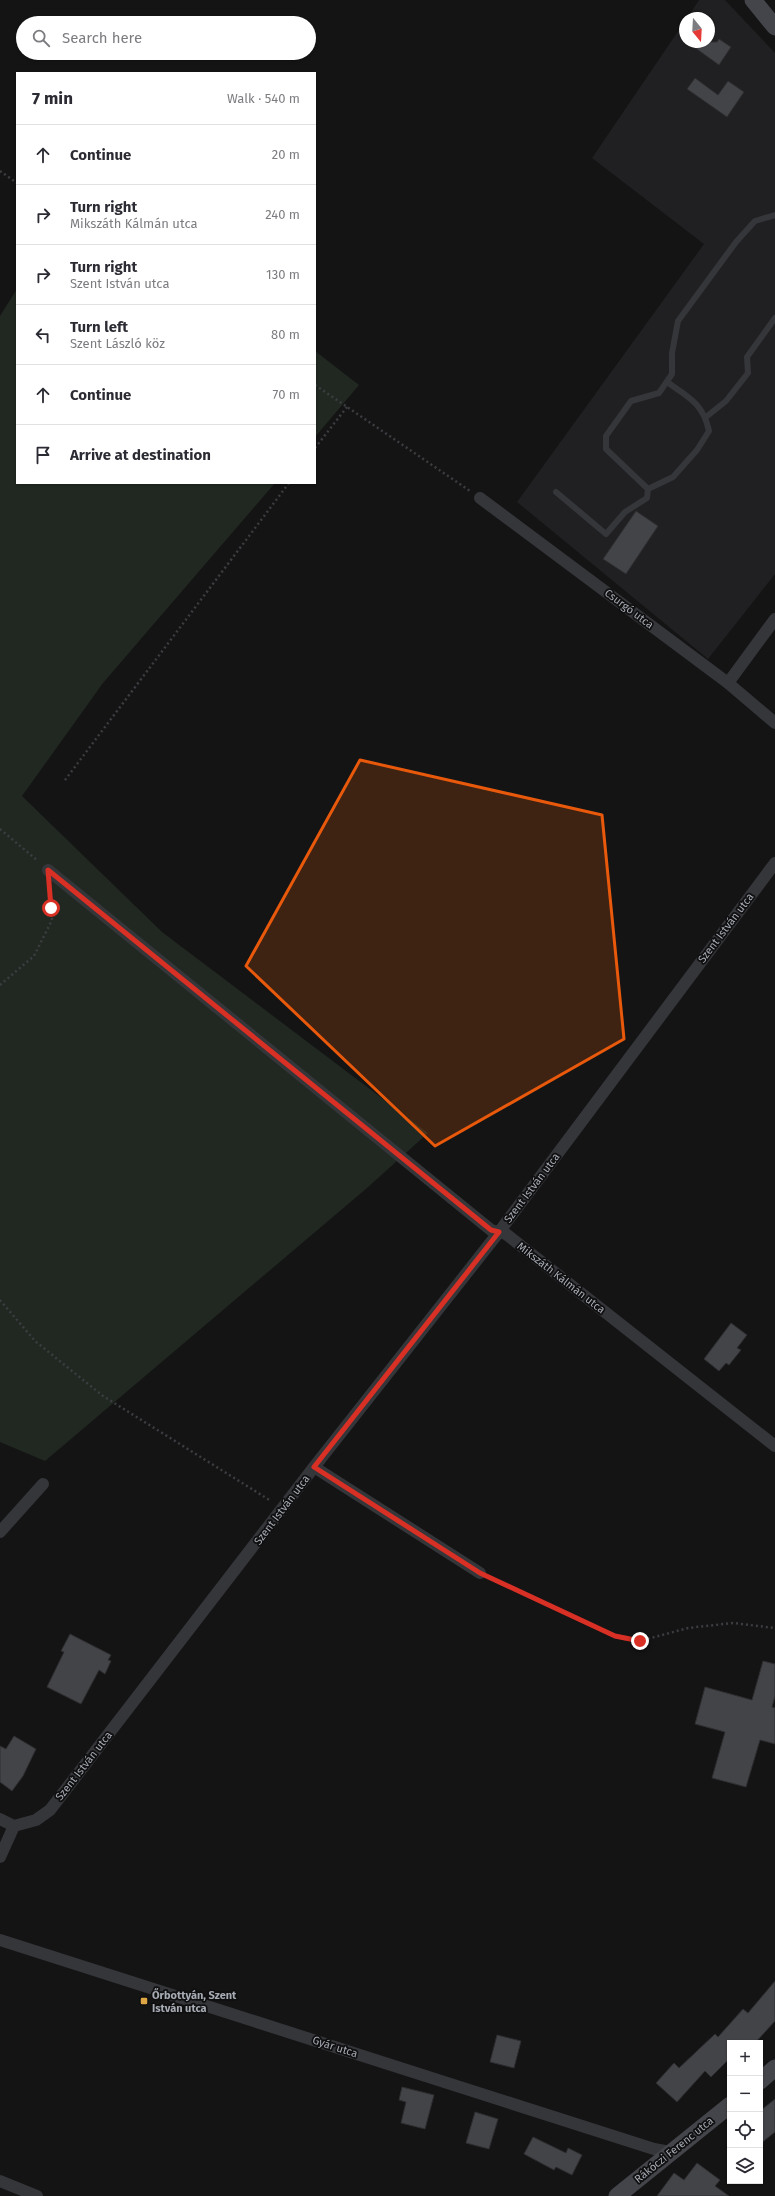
<!DOCTYPE html>
<html lang="en">
<head>
<meta charset="utf-8">
<style>
	:root { --surface:#fff; --page:#f2f2f3; --text:#2b2b33; --muted:#7c7c81; --line:#e1e1e2 }
	body { margin:0; font-family:"Fira Sans",sans-serif; background:var(--page); color:var(--text) }
	.controls { position:absolute; right:12px; bottom:12px; display:grid; overflow:hidden; border-radius:0px; box-shadow:0 1px 3px #0004 }
	.controls button { width:36px; height:36px; display:grid; place-items:center; padding:0; border:0; border-bottom:1px solid var(--line); background:var(--surface); color:var(--text); font:20px sans-serif }
	.compass { position:absolute; left:679px; top:12px; width:36px; height:36px; border-radius:50%; background:var(--surface); box-shadow:0 1px 3px #0004; rotate:162deg }
	.stop { position:absolute; width:12px; height:12px; margin:-9px; border:3px solid #d93025; border-radius:50%; background:#fff }
	.stop.end { background:#d93025; border-color:#fff; box-shadow:0 1px 4px #0008 }
	.list { margin:0; padding:0; list-style:none }
	h2 { display:flex; justify-content:space-between; align-items:center; height:52px; margin:0; padding:0 16px; font-size:17px }
	h2 small { font-size:13px; font-weight:400; color:var(--muted) }
	.list li { display:grid; grid-template-columns:26px 1fr auto; gap:12px; align-items:center; box-sizing:border-box; height:60px; padding:0 16px; border-top:1px solid var(--line) }
	.list b { display:block; font-size:15px; white-space:nowrap }
	.list p { margin:0; font-size:13px; white-space:nowrap; color:var(--muted) }
	.list em { font-size:13px; font-style:normal; color:var(--muted) }
	.icon { flex:none; width:22px; height:22px; fill:none; stroke:currentColor; stroke-width:2; stroke-linecap:round; stroke-linejoin:round }
	.map { position:relative; flex:none; width:775px; height:2196px; overflow:hidden }
	.search { position:absolute; background:var(--surface); box-shadow:0 1px 3px #0004; left:16px; top:16px; width:300px; height:44px; display:flex; align-items:center; gap:10px; box-sizing:border-box; padding:0 14px; border-radius:22px; color:var(--muted); font-size:15px }
	.panel { position:absolute; background:var(--surface); box-shadow:0 1px 3px #0004; left:16px; top:72px; width:300px; height:412px; border-radius:0px }
	.map>svg:first-child { display:block }
	.built { fill:#202022 }
	.green { fill:#212821 }
	.building { fill:#434448; stroke:#2e2e31 }
	.lines { fill:none; stroke-linecap:round; stroke-linejoin:round }
	.path { stroke:#3b3d41; stroke-width:2.5; stroke-dasharray:2 3; stroke-linecap:butt }
	.lane { stroke:#35363a; stroke-width:6 }
	.street { stroke:#35363a; stroke-width:12 }
	.secondary { stroke:#44454a; stroke-width:17 }
	.route { stroke:#d93025; stroke-width:5 }
	.marked { fill:#e8590c; fill-opacity:0.2; stroke:#e8590c; stroke-width:3; stroke-linejoin:round }
	.poi-dot { fill:#dea744; stroke:#0f0f10; stroke-width:1.5 }
	.labels { text-anchor:middle; dominant-baseline:central; stroke-width:3.5; stroke-linejoin:round; paint-order:stroke }
	.street-label { font-size:11px; fill:#a7abb4; stroke:#0f0f10 }
	.poi-label { font-size:11px; font-weight:bold; fill:#a7abb4; stroke:#0f0f10; text-anchor:start }
</style>
</head>
<body>
<div class="map">
<svg width="775" height="2196" viewBox="0 0 775 2196">
	<rect width="100%" height="100%" fill="#141415"/>
	<!-- built -->
	<path class="built" d="M699 0H725L775 53V574L708 659 517 502 704 244 592 158 685 21V42H709V18H687Z"/>
	<!-- green -->
	<g class="green">
		<path d="M17 289V483H275L103 683 22 796 162 932 428 1133 367 1188 45 1461 0 1442V316Z"/>
		<path d="M315 351 359 385 315 437Z"/>
	</g>
	<!-- building -->
	<g class="building">
		<path d="M719 39 731 47 719 65 687 42H717Z"/>
		<path d="M695 78 718 95 728 81 744 92 727 117 687 89Z"/>
		<path d="M636 511 658 526 626 574 603 559Z"/>
		<path d="M731 1323 747 1335 737 1348 741 1350 729 1365 726 1363 719 1371 704 1359Z"/>
		<path d="M70 1634 111 1655 108 1660 111 1661 105 1674 99 1670 81 1704 47 1687 64 1652 61 1651Z"/>
		<path d="M763 1661 775 1664V1696L772 1707 775 1708V1744L760 1740 746 1787 712 1778 725 1732 695 1724 705 1687 752 1700Z"/>
		<path d="M14 1736 36 1749 23 1776 12 1791 0 1782V1746L6 1749Z"/>
		<path d="M775 1981V2021L755 2043H730V2058L711 2077 705 2071 677 2102 656 2083 674 2063 679 2068 715 2034 718 2037 743 2009 748 2013Z"/>
		<path d="M497 2035 521 2041 514 2068 490 2062Z"/>
		<path d="M402 2087 434 2095 425 2129 401 2123 406 2102 399 2100Z"/>
		<path d="M775 2099V2132L760 2144V2111Z"/>
		<path d="M475 2112 498 2119 489 2149 466 2143Z"/>
		<path d="M533 2137 566 2153 568 2148 582 2155 572 2175 556 2167 554 2170 524 2154Z"/>
		<path d="M697 2163 720 2180 715 2186 729 2196H657L674 2173 684 2180Z"/>
	</g>
	<g class="lines">
		<!-- path -->
		<g class="path">
			<path d="M0 171 17 183"/>
			<path d="M315 385 470 491"/>
			<path d="M315 448 347 407"/>
			<path d="M65 780 289 483"/>
			<path d="M0 829 38 861"/>
			<path d="M0 985 34 956 52 920 50 889"/>
			<path d="M0 1300 35 1341 103 1396 271 1501"/>
			<path d="M491 1579 615 1636 640 1641 688 1628 733 1623 775 1628"/>
		</g>
		<!-- lane -->
		<g class="lane">
			<path d="M706 417 726 401 748 373 747 357 775 318"/>
			<path d="M648 489 673 477 697 450 709 431C703 403 688 397 667 382"/>
			<path d="M556 492 606 534 625 512 647 498 648 489 606 449V436L631 401 659 393 672 374V353L678 321 736 242 755 221 775 215"/>
		</g>
		<!-- street -->
		<g class="street">
			<path d="M480 498 728 683 775 723"/>
			<path d="M728 683 775 619"/>
			<path d="M48 870 491 1230 506 1234 775 1446"/>
			<path d="M314 1467 480 1573"/>
			<path d="M0 1532 43 1484"/>
			<path d="M0 1819 14 1826"/>
			<path d="M14 1826 36 1820 50 1810 314 1467 499 1232 775 863"/>
			<path d="M0 1857 14 1826"/>
			<path d="M0 1940 654 2149 670 2152"/>
			<path d="M0 2181 37 2196"/>
		</g>
		<!-- secondary -->
		<g class="secondary">
			<path d="M753 0 775 27"/>
			<path d="M760 2081 775 2068"/>
			<path d="M617 2196 730 2105"/>
		</g>
	</g>
	<g class="lines">
		<!-- route -->
		<path class="route" d="M51 908 48 870 491 1230 499 1232 314 1467 480 1573 615 1636 640 1641"/>
	</g>
	<!-- marked area -->
	<path class="marked" d="M360 760 602 815 624 1039 435 1146 246 966Z"/>
	<!-- markers -->
	<rect class="poi-dot" x="140" y="1997" width="8" height="8" rx="2"/>
	<g class="labels">
		<!-- street labels -->
		<g class="street-label">
			<text transform="translate(629 609) rotate(37)">Csurgó utca</text>
			<text transform="translate(726 928) rotate(-53)">Szent István utca</text>
			<text transform="translate(532 1188) rotate(-53)">Szent István utca</text>
			<text transform="translate(561 1278) rotate(38)">Mikszáth Kálmán utca</text>
			<text transform="translate(282 1510) rotate(-53)">Szent István utca</text>
			<text transform="translate(84 1766) rotate(-52)">Szent István utca</text>
			<text transform="translate(335 2047) rotate(18)">Gyár utca</text>
			<text transform="translate(674 2150) rotate(-39)">Rákóczi Ferenc utca</text>
		</g>
		<!-- poi labels -->
		<g class="poi-label">
			<text x="152" y="1995">Őrbottyán, Szent<tspan x="152" dy="13">István utca</tspan></text>
		</g>
	</g>
</svg>
<div class="controls">
<button>+</button>
<button>−</button>
<button><svg class="icon" aria-label="locate" viewBox="0 0 24 24"><circle cx="12" cy="12" r="6"/><path d="M12 2v4M12 18v4M2 12h4M18 12h4"/></svg></button>
<button><svg class="icon" aria-label="layers" viewBox="0 0 24 24"><path d="M12 4l9 5-9 5-9-5zM3 14l9 5 9-5"/></svg></button>
</div>
<svg class="compass" viewBox="-18 -18 36 36"><path d="M0-13l5 13h-10z" fill="#e53935"/><path d="M0 13l5-13h-10z" fill="#7c7c81"/></svg>
<div class="stop" style="left:51px;top:908px"></div>
<div class="stop end" style="left:640px;top:1641px"></div>
<div class="search"><svg class="icon" aria-label="search" viewBox="0 0 24 24"><circle cx="10" cy="10" r="6"/><path d="M15 15l6 6"/></svg>Search here</div>
<section class="panel">
<h2>7 min<small>Walk · 540 m</small></h2>
<ul class="list">
<li><svg class="icon" aria-label="ahead" viewBox="0 0 24 24"><path d="M12 20V5M6 11l6-6 6 6"/></svg><div><b>Continue</b></div><em>20 m</em></li>
<li><svg class="icon" aria-label="right" viewBox="0 0 24 24"><path d="M7 20v-9h11M14 6l5 5-5 5"/></svg><div><b>Turn right</b><p>Mikszáth Kálmán utca</p></div><em>240 m</em></li>
<li><svg class="icon" aria-label="right" viewBox="0 0 24 24"><path d="M7 20v-9h11M14 6l5 5-5 5"/></svg><div><b>Turn right</b><p>Szent István utca</p></div><em>130 m</em></li>
<li><svg class="icon" aria-label="left" viewBox="0 0 24 24"><path d="M17 20v-9H6M10 6l-5 5 5 5"/></svg><div><b>Turn left</b><p>Szent László köz</p></div><em>80 m</em></li>
<li><svg class="icon" aria-label="ahead" viewBox="0 0 24 24"><path d="M12 20V5M6 11l6-6 6 6"/></svg><div><b>Continue</b></div><em>70 m</em></li>
<li><svg class="icon" aria-label="arrive" viewBox="0 0 24 24"><path d="M6 21V4h12l-3 4 3 4H6"/></svg><div><b>Arrive at destination</b></div></li>
</ul>
</section>
</div>
</body>
</html>
